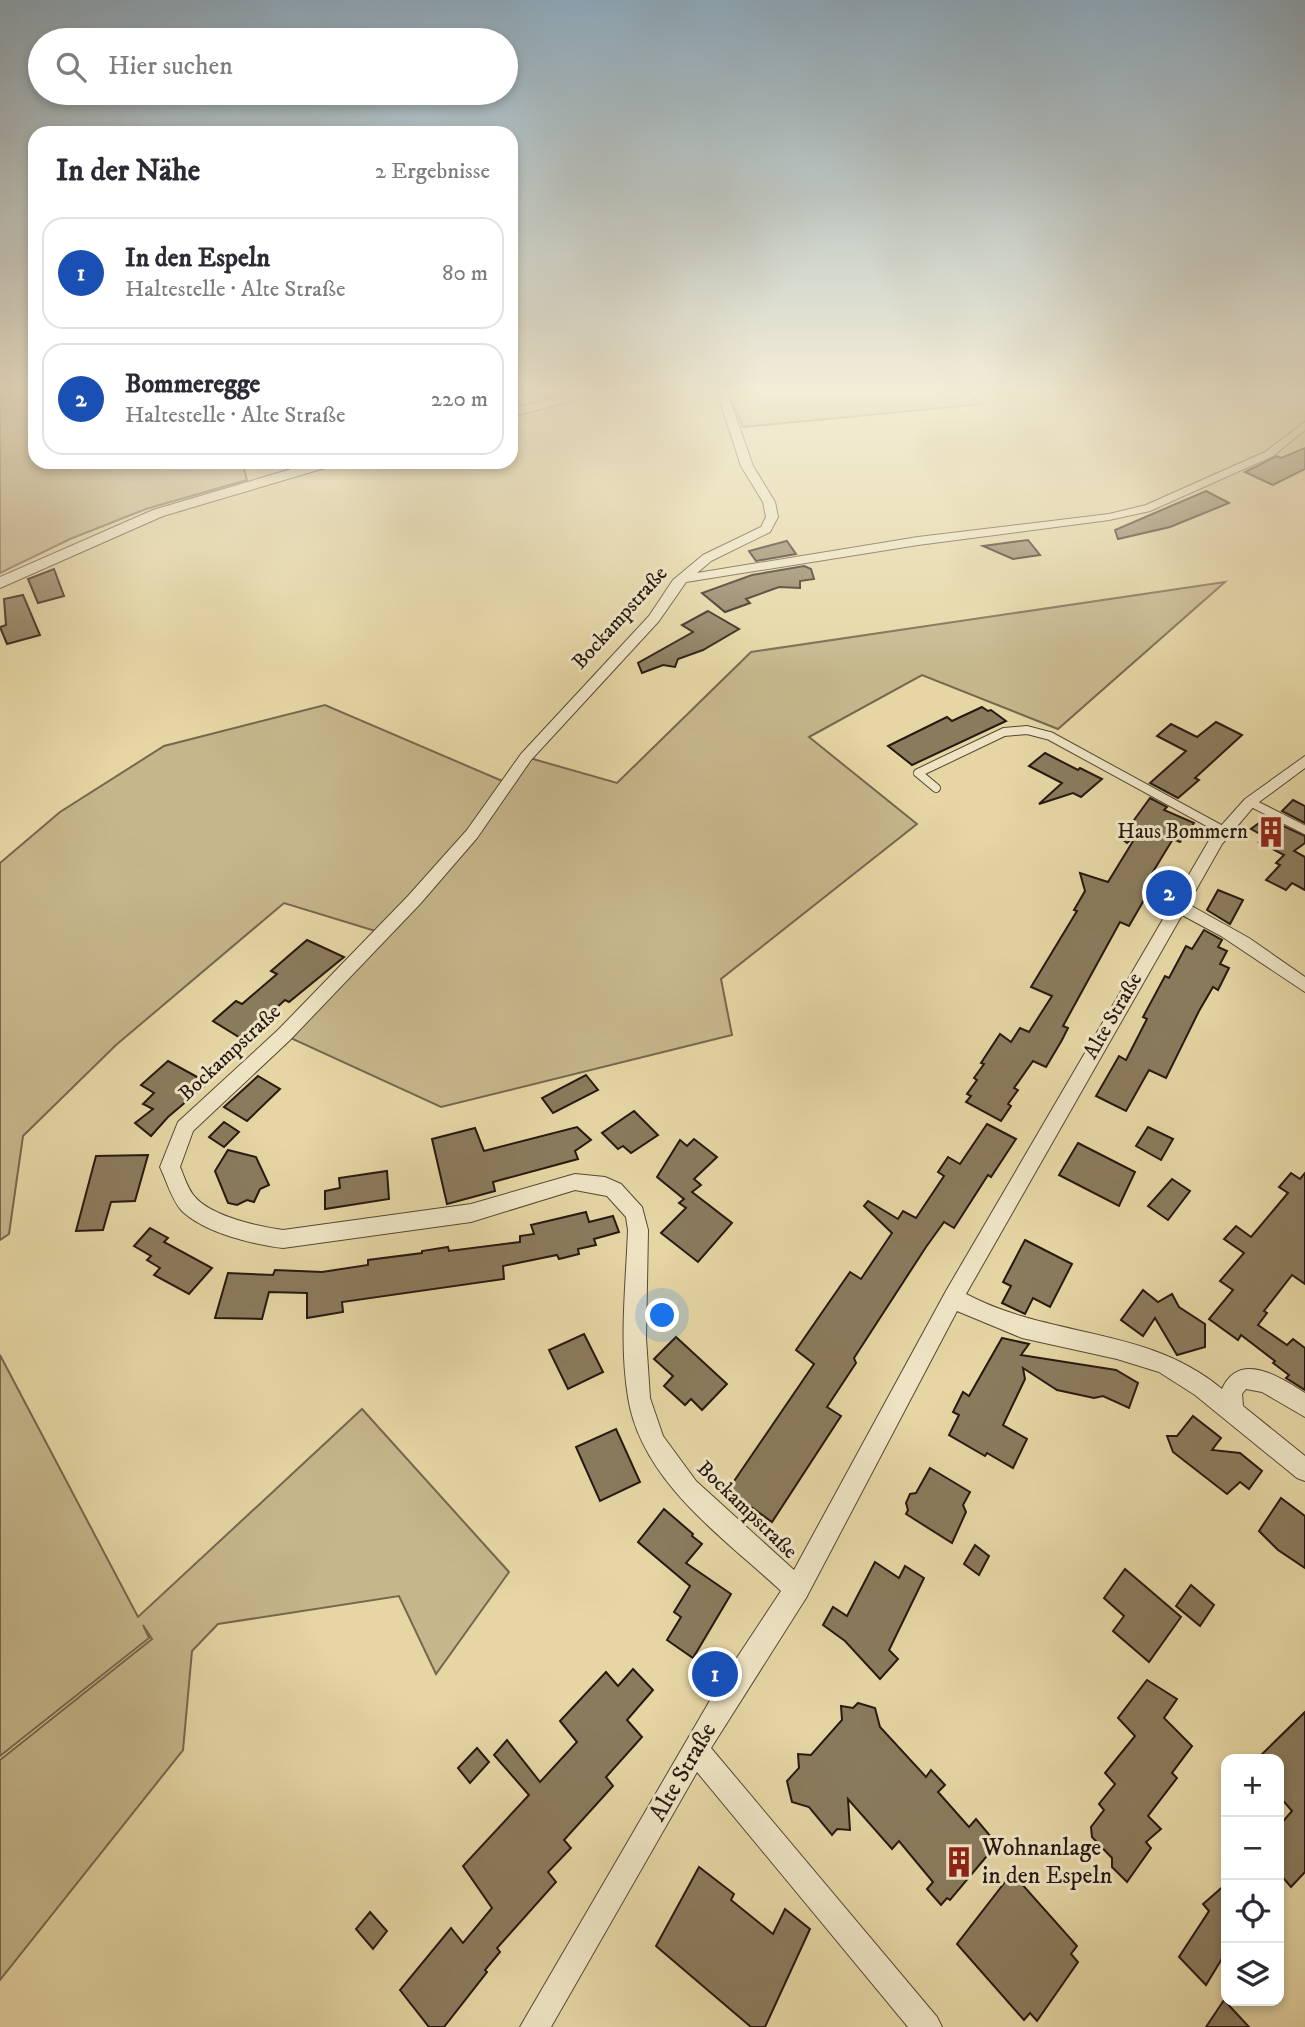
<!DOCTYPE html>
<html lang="de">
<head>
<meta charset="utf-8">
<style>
	:root { --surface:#fff; --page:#f7f7f7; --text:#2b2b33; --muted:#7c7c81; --line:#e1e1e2; --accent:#1a73e8 }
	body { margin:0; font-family:"IM FELL DW Pica",serif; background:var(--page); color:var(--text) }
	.controls { position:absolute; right:21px; bottom:21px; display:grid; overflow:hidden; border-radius:14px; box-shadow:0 4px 10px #0003 }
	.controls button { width:63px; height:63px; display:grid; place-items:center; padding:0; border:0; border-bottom:2px solid var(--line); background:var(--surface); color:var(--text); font:35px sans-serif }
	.you { position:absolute; left:663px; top:1316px; width:24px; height:24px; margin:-18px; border:5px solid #fff; border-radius:50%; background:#1a73e8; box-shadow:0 0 0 10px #1a73e833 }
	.badge { display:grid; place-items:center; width:46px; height:46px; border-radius:50%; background:var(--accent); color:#fff; font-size:23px; font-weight:700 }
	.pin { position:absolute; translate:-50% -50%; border:4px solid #fff; box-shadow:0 2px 7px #0006 }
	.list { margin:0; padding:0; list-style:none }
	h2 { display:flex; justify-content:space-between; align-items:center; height:91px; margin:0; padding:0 28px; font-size:30px }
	h2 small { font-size:23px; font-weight:400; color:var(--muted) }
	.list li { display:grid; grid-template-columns:46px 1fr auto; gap:21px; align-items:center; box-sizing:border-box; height:112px; margin:0 14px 14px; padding:0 14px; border:2px solid var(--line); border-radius:21px }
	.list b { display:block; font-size:26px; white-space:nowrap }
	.list p { margin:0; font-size:23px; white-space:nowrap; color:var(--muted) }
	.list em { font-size:23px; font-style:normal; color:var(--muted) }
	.icon { flex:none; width:38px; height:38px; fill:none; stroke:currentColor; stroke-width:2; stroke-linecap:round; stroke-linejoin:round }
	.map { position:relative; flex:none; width:1305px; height:2027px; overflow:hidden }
	.search { position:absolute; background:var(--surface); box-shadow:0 4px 10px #0003; left:28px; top:28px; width:490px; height:77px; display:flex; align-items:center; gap:18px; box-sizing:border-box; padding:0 24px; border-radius:38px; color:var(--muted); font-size:26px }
	.panel { position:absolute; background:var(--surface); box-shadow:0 4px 10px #0003; left:28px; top:126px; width:490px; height:343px; border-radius:21px }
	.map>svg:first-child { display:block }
	.green { fill:#c5b68b; stroke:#76674e; stroke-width:2 }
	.building { fill:#8a7b5d; stroke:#271810; stroke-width:2 }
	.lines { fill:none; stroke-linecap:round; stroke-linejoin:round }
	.service-casing { stroke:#564835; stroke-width:10 }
	.minor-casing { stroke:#564835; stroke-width:2 }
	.tertiary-casing { stroke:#564835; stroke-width:2 }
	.service { stroke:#eee4c4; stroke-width:8 }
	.minor { fill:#eee4c4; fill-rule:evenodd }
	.tertiary { fill:#eee4c4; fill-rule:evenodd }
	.labels { text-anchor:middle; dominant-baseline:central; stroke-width:6; stroke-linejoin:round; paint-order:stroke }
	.street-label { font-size:21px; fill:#271810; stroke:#eee4c4 }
	.poi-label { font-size:21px; fill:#271810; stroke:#eee4c4; text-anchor:end }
	.near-street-label { font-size:24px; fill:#271810; stroke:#eee4c4 }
	.near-poi-label { font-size:24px; fill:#271810; stroke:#eee4c4; text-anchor:start }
</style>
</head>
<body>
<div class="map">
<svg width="1305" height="2027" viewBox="0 0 1305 2027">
	<rect width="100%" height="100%" fill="#e5d6a4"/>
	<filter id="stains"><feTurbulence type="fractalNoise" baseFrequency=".00286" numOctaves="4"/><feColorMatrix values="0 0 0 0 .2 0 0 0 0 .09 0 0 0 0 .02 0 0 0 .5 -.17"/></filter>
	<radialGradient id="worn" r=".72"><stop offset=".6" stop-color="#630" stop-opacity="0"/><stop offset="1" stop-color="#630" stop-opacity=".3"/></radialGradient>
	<!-- green -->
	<g class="green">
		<path d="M0 389H35V462H242L247 480 146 509 70 539 0 573Z"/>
		<path d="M726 389H959L982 404 743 427Z"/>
		<path d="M1225 582 1058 729 922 675 809 737 917 824 721 979 732 1035 441 1107 284 1035 382 933 284 903 116 1045 23 1136 9 1234 0 1240V863L60 812 164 746 325 705 507 783 526 757 617 783 751 652Z"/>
		<path d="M0 1355 138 1617 362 1409 509 1572 436 1674 399 1596 218 1624 192 1651 183 1750 0 1980V1760L152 1639 143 1625 149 1638 0 1756Z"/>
	</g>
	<!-- building -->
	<g class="building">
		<path d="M1305 448V469L1273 485 1245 472 1277 456 1281 458Z"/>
		<path d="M1206 491 1229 503 1170 527 1118 539 1115 530Z"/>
		<path d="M1028 540 1040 555 1013 559 983 546Z"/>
		<path d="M787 541 796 554 756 561 749 551Z"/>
		<path d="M804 566 811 569 814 579 800 581V588L779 587 746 599 750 603 725 612 702 593 752 575Z"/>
		<path d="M54 569 64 596 38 603 28 579Z"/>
		<path d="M23 595 40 635 7 644 0 627 6 625 4 599Z"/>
		<path d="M708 611 739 629 703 650 678 659 675 667 663 665 642 673 638 663 693 632 682 625Z"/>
		<path d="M982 707 988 711 991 710 1006 721 912 765 888 746 947 717 952 721Z"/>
		<path d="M1216 722 1242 735 1195 778 1199 780 1178 798 1150 783 1186 751 1157 736 1171 724 1197 737Z"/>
		<path d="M1045 753 1078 770 1080 768 1102 779 1081 797 1073 793 1039 804 1062 783 1029 766Z"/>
		<path d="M1150 798 1167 807 1164 810 1194 823 1180 842 1173 839 1143 888 1144 900 1129 926 1120 922 1063 1026 1068 1028 1062 1040 1046 1067 1033 1061 1014 1088 1018 1090 1008 1104 1011 1106 1001 1121 966 1102 971 1096 967 1094 977 1080 974 1078 984 1064 981 1063 1000 1034 1011 1042 1020 1028 1029 1032 1052 996 1031 987 1077 911 1074 910 1085 891 1080 873 1108 882 1138 833 1127 843 1121 838Z"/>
		<path d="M1293 800 1305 806V823L1282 811Z"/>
		<path d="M1266 818 1305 836V843L1294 851 1305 857V890L1292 883 1286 890 1266 880 1280 865 1276 863 1284 855 1259 842 1265 837 1251 829Z"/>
		<path d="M1218 890 1243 900 1230 924 1207 910Z"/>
		<path d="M1204 930 1222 940 1218 947 1227 951 1220 964 1229 968 1218 990 1213 987 1199 1011 1166 1078 1149 1070 1126 1111 1096 1096 1119 1056 1126 1060 1147 1019 1143 1017 1165 976 1169 978 1186 946 1192 949Z"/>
		<path d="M307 940 344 957 289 1002 285 1000 242 1039 213 1021 236 1001 242 1004 277 974 271 971Z"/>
		<path d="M168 1061 208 1083 168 1117 151 1136 135 1123 153 1109 143 1104 154 1093 141 1085Z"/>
		<path d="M586 1075 598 1090 553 1113 542 1098Z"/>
		<path d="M258 1076 280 1089 247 1121 224 1107Z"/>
		<path d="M634 1111 658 1135 631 1153 623 1146 618 1149 602 1133Z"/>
		<path d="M224 1122 239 1132 224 1147 209 1137Z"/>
		<path d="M987 1124 1016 1139 991 1177 988 1175 954 1228 944 1222 926 1247 854 1358 856 1363 827 1407 841 1416 772 1522 728 1490 814 1364 796 1350 850 1272 861 1279 892 1233 864 1206 868 1201 898 1219 903 1211 916 1218 944 1176 938 1172 948 1157 960 1164Z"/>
		<path d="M577 1127 591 1140 575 1151 578 1159 493 1182 495 1191 447 1204 432 1139 475 1128 484 1151Z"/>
		<path d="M1148 1127 1173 1139 1161 1160 1136 1146Z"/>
		<path d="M694 1139 717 1157 694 1179 701 1185 692 1192 732 1223 698 1262 661 1233 686 1208 679 1203 684 1199 657 1177 680 1140 687 1146Z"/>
		<path d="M1078 1143 1135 1172 1119 1206 1059 1175Z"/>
		<path d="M228 1150 256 1157 269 1185 260 1189 254 1202 247 1200 237 1205 228 1203 215 1171Z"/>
		<path d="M148 1155 135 1201 111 1202 103 1230 76 1231 96 1156Z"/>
		<path d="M387 1171 389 1199 325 1209V1191L340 1188 339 1178Z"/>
		<path d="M1291 1173 1300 1179 1305 1173V1284L1292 1275 1264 1311 1267 1313 1258 1325 1287 1345 1293 1339 1305 1348V1390L1286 1378 1289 1375 1273 1363 1275 1361 1241 1335 1238 1340 1209 1319 1233 1290 1220 1281 1244 1253 1224 1239 1236 1226 1251 1237 1288 1193 1279 1187Z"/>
		<path d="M1172 1179 1190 1191 1168 1220 1148 1206Z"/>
		<path d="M586 1212 589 1222 613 1216 619 1232 594 1239 596 1245 578 1249 579 1254 559 1259 557 1255 503 1266 504 1279 342 1302 343 1312 307 1318V1293L269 1292 262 1319 215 1318 228 1273 273 1275 275 1270 322 1272 368 1265V1260L422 1253V1251L448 1247 449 1251 520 1242V1236L534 1234 531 1225Z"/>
		<path d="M150 1228 168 1238 164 1242 212 1268 189 1294 154 1275 160 1268 147 1260 151 1256 134 1246Z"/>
		<path d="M1025 1240 1072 1264 1050 1307 1033 1298 1025 1314 1002 1303 1011 1286 1003 1282Z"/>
		<path d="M1143 1290 1158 1302 1172 1294 1179 1307 1205 1324V1347L1177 1355 1155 1318 1143 1336 1121 1320Z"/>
		<path d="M584 1334 603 1372 568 1389 549 1350Z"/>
		<path d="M676 1337 727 1384 702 1410 691 1399 685 1405 664 1386 673 1376 654 1359Z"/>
		<path d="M1002 1338 1029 1344 1021 1355 1116 1370 1138 1383 1129 1408 1103 1396 1094 1398 1057 1390 1023 1368 1025 1379 1003 1425 1027 1439 1013 1468 987 1453 985 1456 949 1435 959 1415 953 1412 963 1392 969 1396Z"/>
		<path d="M1193 1416 1221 1438 1212 1450 1240 1453 1262 1471 1249 1489 1240 1482 1227 1494 1173 1452 1167 1436H1177Z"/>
		<path d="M616 1429 640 1482 600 1501 576 1447Z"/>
		<path d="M930 1468 970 1492 963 1505 966 1512 952 1543 906 1514 908 1510 906 1503 910 1494 916 1493Z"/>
		<path d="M1281 1498 1305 1516V1568L1278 1550 1259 1531Z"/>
		<path d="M664 1509 693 1534 692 1536 702 1544 686 1563 731 1594 693 1658 667 1640 681 1617 674 1612 690 1586 638 1542Z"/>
		<path d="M975 1545 989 1556 979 1575 964 1564Z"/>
		<path d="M875 1562 899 1578 905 1566 924 1578 889 1650 898 1659 880 1679 845 1641 823 1625 833 1607 847 1616Z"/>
		<path d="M1125 1569 1181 1617 1149 1662 1113 1631 1124 1616 1104 1598Z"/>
		<path d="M1191 1585 1214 1605 1200 1626 1176 1606Z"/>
		<path d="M633 1669 653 1690 627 1720 642 1737 606 1777 613 1786 564 1840 571 1848 548 1872 556 1882 497 1948 500 1952 485 1970 487 1972 444 2027H429L400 1990 451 1928 463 1943 492 1908 463 1866 529 1795 494 1755 507 1740 540 1782 577 1742 560 1721 606 1672 618 1686Z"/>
		<path d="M1147 1680 1177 1699 1164 1718 1192 1746 1172 1773 1177 1778 1148 1816 1161 1829 1146 1842 1151 1848 1127 1882 1112 1867V1858L1092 1837 1091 1827 1104 1810 1099 1804 1115 1784 1105 1773 1135 1736 1118 1718Z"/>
		<path d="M858 1703 875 1708 880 1727 926 1777 931 1770 945 1785 938 1792 969 1827 976 1819 997 1844 950 1900 947 1898 941 1905 927 1889 933 1882 899 1841 892 1849 848 1799 850 1830 837 1829 832 1835 809 1807 792 1802 787 1781 799 1768 798 1754 811 1755 842 1720 841 1706 853 1708Z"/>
		<path d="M1305 1712V1872L1291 1887 1279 1873V1826L1292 1811 1279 1796V1759H1257Z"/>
		<path d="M477 1748 489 1762 470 1783 458 1768Z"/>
		<path d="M699 1867 734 1894 731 1900 773 1934 785 1909 810 1929 765 2027H751L656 1946Z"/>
		<path d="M1012 1873 1077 1946 1071 1954 1078 1962 1037 2021 1030 2013 1024 2020 957 1944Z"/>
		<path d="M1226 1884V1952L1206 1985 1179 1957 1209 1911 1203 1904Z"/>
		<path d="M370 1912 387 1931 373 1949 356 1929Z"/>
		<path d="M1224 2000 1249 2027H1206Z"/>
	</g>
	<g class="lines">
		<defs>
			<g id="service">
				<path d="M936 788 918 773 1004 732 1027 730 1050 736 1224 831"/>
				<path d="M1250 802 1305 830"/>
			</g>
			<path id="minor" d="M716 389H726L753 466 775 502 778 517 770 532 711 561 697 573 918 537 1109 514 1146 505 1265 452 1305 422V430L1273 456 1150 511 1109 520 918 545 686 582 659 621 531 760 477 838 420 904 290 1040 193 1131 180 1167C184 1176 188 1190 195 1197 211 1216 259 1227 283 1230L471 1204 575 1174 605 1177 621 1184 642 1207 648 1230 646 1338 650 1398 663 1436 696 1481 794 1570 946 1291 1211 837 1245 799 1305 756V768L1255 805 1222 844 1188 904 1249 938 1305 977V992L1221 936 1182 915 966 1294C1051 1339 1147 1326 1222 1389 1239 1350 1280 1377 1305 1393V1417L1262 1392 1246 1389 1242 1394 1243 1406 1305 1456V1481L1297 1478 1195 1395 1159 1372 1117 1359 1022 1338 957 1311 806 1598 711 1748 937 2017 942 2027H908L697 1772 551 2027H520L719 1685 781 1591C723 1537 641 1481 628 1397 619 1342 626 1285 628 1230L626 1217 607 1196 575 1190 471 1222 283 1248C252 1244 205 1233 182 1211 172 1201 166 1179 160 1167L178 1122 278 1030 408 896 467 830 521 754 649 616 673 580 703 555 761 527 766 517 763 502 741 466Z"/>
			<g id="tertiary">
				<path d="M592 389H615L511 417V409Z"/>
				<path d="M315 462H337L335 465 163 516 0 588V577L153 510Z"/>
			</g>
		</defs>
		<!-- service casing -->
		<use href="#service" class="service-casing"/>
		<!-- minor casing -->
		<use href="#minor" class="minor-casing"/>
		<!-- tertiary casing -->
		<use href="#tertiary" class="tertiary-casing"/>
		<!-- service -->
		<use href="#service" class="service"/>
		<!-- minor -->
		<use href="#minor" class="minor"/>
		<!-- tertiary -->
		<use href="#tertiary" class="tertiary"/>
	</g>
	<!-- sky -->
	<linearGradient id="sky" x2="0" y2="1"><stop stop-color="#8da8b9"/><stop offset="0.58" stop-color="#f3edd6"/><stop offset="1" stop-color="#f3edd6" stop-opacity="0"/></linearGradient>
	<rect width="1305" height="673" fill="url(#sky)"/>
	<!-- icons -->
	<defs>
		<symbol id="building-bare" viewBox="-9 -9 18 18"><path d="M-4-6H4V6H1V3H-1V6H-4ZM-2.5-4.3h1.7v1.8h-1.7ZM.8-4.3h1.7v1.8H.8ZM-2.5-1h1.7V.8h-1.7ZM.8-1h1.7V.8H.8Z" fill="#8f2418" stroke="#eee4c4" stroke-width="2.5" paint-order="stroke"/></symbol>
	</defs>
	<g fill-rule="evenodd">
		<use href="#building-bare" x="1249" y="810" width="44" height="44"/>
		<use href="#building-bare" x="937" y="1840" width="44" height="44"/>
	</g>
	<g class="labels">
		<!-- street labels -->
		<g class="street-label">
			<text transform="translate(620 618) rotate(-48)">Bockampstraße</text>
			<text transform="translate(1113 1016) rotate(-60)">Alte Straße</text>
			<text transform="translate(230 1053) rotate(-43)">Bockampstraße</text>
			<text transform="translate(747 1510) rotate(44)">Bockampstraße</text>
		</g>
		<!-- poi labels -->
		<g class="poi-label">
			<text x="1248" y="832">Haus Bommern</text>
		</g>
		<!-- near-street labels -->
		<g class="near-street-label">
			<text transform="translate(683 1772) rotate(-60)">Alte Straße</text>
		</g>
		<!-- near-poi labels -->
		<g class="near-poi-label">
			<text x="982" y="1848">Wohnanlage<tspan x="982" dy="28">in den Espeln</tspan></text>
		</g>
	</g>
	<rect width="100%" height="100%" filter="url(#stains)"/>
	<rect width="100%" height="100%" fill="url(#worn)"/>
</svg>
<div class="controls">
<button>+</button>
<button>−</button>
<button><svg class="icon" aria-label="locate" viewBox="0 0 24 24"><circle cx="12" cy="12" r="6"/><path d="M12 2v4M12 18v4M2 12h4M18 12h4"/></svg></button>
<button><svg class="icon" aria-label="layers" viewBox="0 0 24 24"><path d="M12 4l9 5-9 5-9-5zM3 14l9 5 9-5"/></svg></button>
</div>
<div class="you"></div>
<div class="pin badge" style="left:715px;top:1674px;background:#1a4fb4">1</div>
<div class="pin badge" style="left:1169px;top:893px;background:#1a4fb4">2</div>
<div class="search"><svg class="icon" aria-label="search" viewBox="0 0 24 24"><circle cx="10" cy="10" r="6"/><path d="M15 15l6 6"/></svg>Hier suchen</div>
<section class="panel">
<h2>In der Nähe<small>2 Ergebnisse</small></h2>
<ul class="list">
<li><span class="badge" style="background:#1a4fb4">1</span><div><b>In den Espeln</b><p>Haltestelle · Alte Straße</p></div><em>80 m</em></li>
<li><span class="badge" style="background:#1a4fb4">2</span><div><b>Bommeregge</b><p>Haltestelle · Alte Straße</p></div><em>220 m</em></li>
</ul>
</section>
</div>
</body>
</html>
